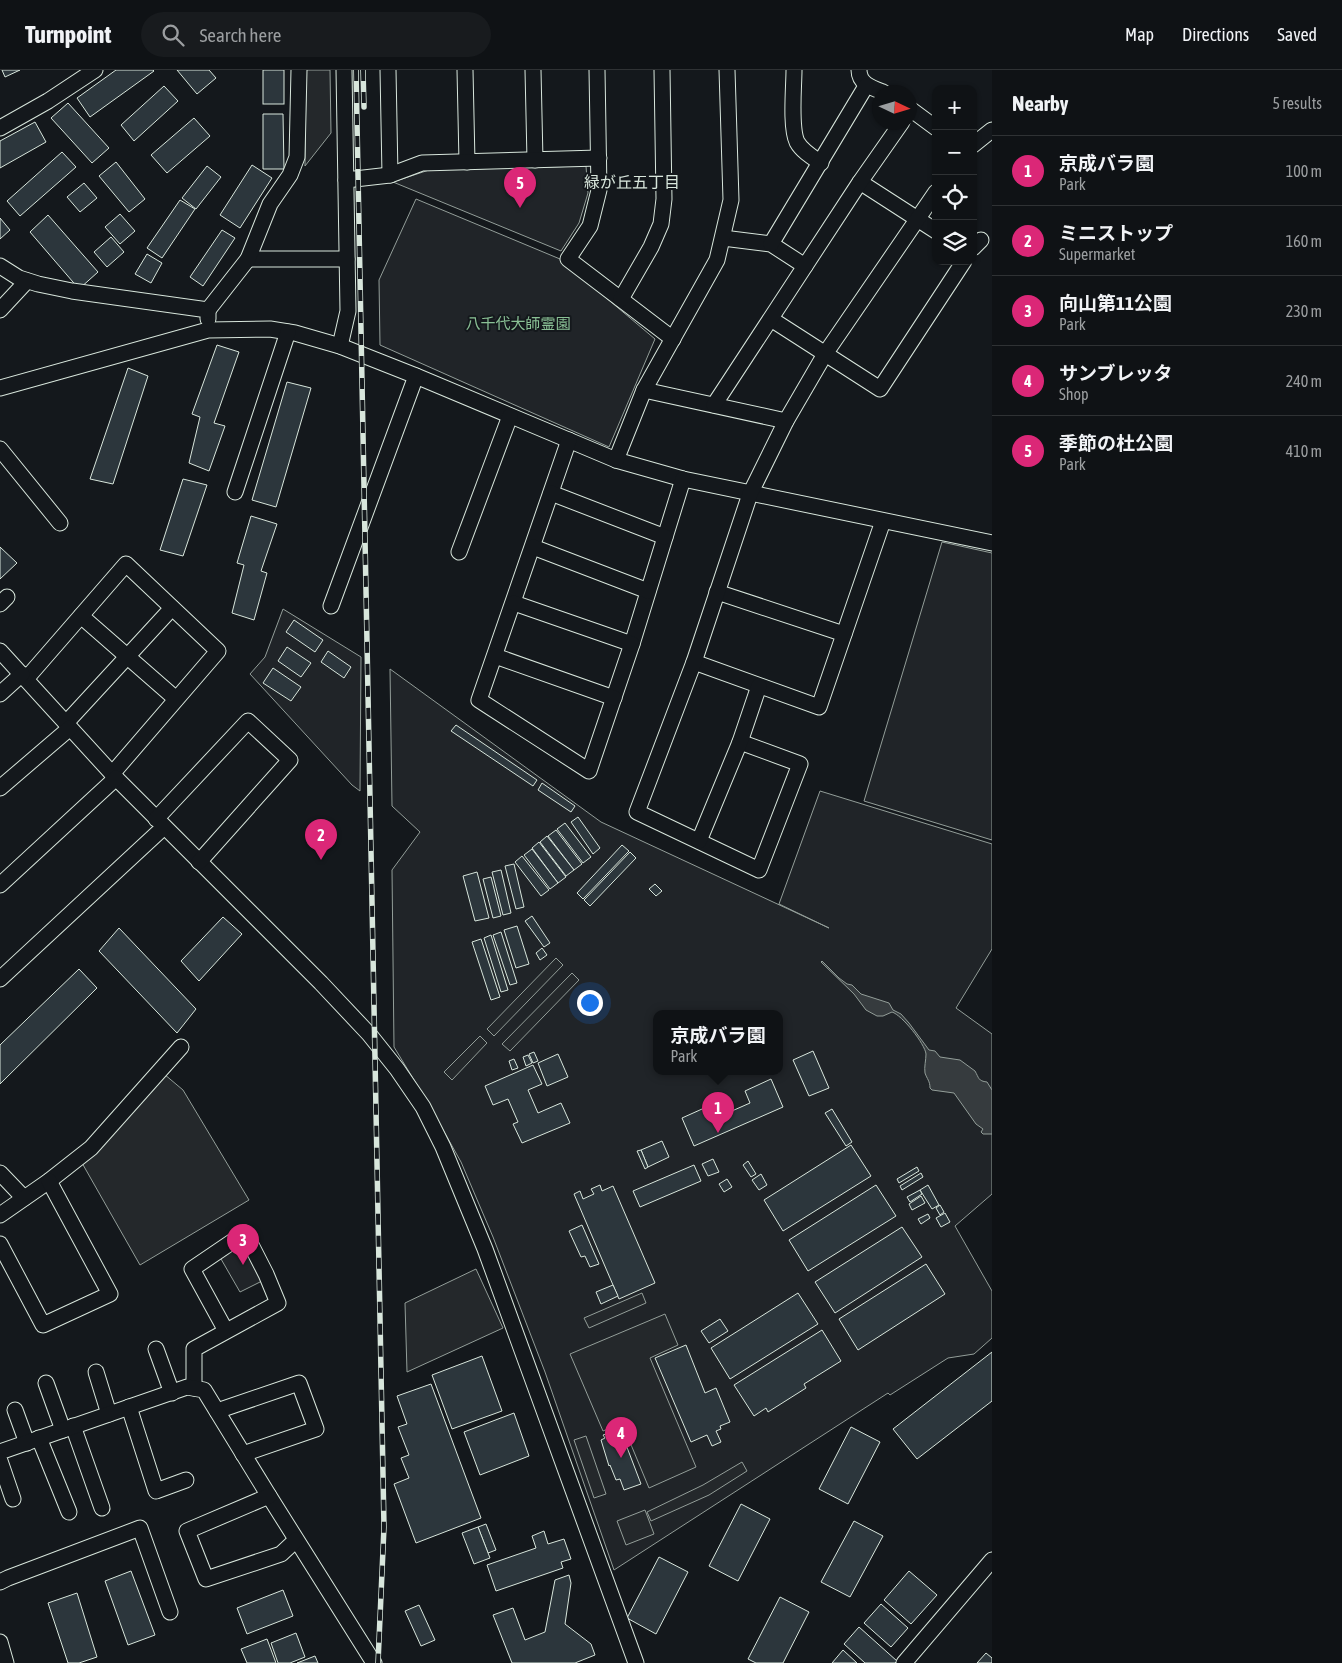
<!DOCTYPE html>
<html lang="en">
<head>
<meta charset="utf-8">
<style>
	:root { --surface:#0f1215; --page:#181b1e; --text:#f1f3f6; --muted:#9b9ea0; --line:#2f3234; --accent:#db2777 }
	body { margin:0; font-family:"Asap Condensed","Noto Sans JP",sans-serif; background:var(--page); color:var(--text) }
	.controls { position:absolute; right:15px; top:15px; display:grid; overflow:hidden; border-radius:10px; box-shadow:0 1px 4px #0004 }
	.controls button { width:45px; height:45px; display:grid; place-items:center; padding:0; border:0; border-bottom:1px solid var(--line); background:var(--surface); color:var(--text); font:25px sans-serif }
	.compass { position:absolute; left:872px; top:15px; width:45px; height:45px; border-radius:50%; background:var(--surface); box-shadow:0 1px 4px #0004; rotate:94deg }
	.you { position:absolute; left:589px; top:932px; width:18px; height:18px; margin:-12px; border:4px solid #fff; border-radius:50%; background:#1a73e8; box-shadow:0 0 0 8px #1a73e833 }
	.badge { display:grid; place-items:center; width:32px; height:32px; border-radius:50%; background:var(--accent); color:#fff; font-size:16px; font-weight:700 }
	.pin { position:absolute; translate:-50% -41px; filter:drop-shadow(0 1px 2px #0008) }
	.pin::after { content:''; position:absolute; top:26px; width:18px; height:15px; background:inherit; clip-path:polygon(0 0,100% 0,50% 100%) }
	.popup { position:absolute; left:653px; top:940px; width:130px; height:65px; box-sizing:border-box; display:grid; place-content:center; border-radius:10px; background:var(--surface); filter:drop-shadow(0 1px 4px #0005); font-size:16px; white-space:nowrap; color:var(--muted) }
	.popup b { font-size:19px; color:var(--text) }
	.popup::after { content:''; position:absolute; left:50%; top:100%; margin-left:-10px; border:10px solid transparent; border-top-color:var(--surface) }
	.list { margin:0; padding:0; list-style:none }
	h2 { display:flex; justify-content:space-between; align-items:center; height:65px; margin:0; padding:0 20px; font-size:21px }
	h2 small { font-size:16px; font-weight:400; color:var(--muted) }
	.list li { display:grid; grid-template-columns:32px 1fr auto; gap:15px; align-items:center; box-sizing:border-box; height:70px; padding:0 20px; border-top:1px solid var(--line) }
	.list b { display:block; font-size:19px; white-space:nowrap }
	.list p { margin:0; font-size:16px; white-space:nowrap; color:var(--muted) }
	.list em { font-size:16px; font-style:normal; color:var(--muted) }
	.icon { flex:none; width:28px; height:28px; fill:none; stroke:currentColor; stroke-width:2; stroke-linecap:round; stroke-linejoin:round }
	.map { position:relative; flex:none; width:992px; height:1593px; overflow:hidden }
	header { display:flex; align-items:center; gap:30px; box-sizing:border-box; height:70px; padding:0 25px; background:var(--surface); border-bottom:1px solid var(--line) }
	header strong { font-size:24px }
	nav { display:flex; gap:28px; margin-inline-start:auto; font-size:18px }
	.search { width:350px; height:45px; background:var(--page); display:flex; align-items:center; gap:12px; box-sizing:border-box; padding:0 18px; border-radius:28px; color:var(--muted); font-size:19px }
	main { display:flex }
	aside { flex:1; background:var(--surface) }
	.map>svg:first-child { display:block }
	.green { fill:#202428; stroke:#939e99; fill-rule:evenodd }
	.parking { fill:#24282b; stroke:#939e99 }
	.water { fill:#363b3e; stroke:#939e99 }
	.building { fill:#2c363c; stroke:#d8e6dc }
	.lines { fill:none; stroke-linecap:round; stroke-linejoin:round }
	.minor-casing { stroke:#d8e6dc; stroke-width:17 }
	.minor { stroke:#14181c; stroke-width:15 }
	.rail-casing { stroke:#d8e6dc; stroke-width:5.5 }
	.rail { stroke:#14181c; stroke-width:4; stroke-dasharray:11; stroke-linecap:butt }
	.labels { text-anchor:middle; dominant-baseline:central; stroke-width:4; stroke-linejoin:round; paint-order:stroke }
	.park-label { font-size:15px; fill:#8ac095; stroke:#14181c }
	.neighbourhood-label { font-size:16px; fill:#d8e6dc; stroke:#14181c }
</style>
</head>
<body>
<header>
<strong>Turnpoint</strong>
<div class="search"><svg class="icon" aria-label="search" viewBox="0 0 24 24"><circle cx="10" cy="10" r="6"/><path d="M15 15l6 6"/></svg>Search here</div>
<nav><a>Map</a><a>Directions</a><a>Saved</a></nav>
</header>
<main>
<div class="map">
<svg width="992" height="1593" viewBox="0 0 992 1593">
	<rect width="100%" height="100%" fill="#14181c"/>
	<!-- green -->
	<g class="green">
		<path d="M586 96 588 123 579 153 561 181 393 112 429 100Z"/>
		<path d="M416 129 560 189 655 269 609 377 380 275 379 210Z"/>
		<path d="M942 472 992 483V770L864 731Z"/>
		<path d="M283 539 361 587 360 721 352 715 250 604 265 587Z"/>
		<path d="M390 599 601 752 829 858 779 834 820 721 992 774V879L956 938 992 964V1124L955 1156 992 1221V1268L974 1284 948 1288 890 1325 888 1323 614 1500 545 1302 493 1167 461 1092 428 1033 394 977 392 800 420 762 392 736ZM657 944H779V1002H657Z"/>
		<path d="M245 1163 268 1208 240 1222 217 1182Z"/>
	</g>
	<!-- parking -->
	<g class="parking">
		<path d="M306 0H330L331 63 305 96Z"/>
		<path d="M556 888 563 895 494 966 487 959Z"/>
		<path d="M572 903 579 910 510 981 502 974Z"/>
		<path d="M480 966 487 973 452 1010 444 1002Z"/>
		<path d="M164 1004 183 1020 249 1130 140 1195 82 1093Z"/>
		<path d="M476 1199 503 1258 407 1302 405 1233Z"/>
		<path d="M642 1223 646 1233 589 1258 584 1248Z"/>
		<path d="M665 1244 678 1275 650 1288 696 1397 649 1418 622 1353 603 1361 570 1284Z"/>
		<path d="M586 1366 606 1424 594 1428 574 1370Z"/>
		<path d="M742 1392 747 1401 709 1425 651 1451 647 1442 703 1415Z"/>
		<path d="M645 1440 654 1464 626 1475 617 1451Z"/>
	</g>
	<!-- water -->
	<path class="water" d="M822 891 839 908 847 914 852 915 861 924 889 933 893 940 901 944 909 953 929 980 935 981 940 987 960 990 975 1001C979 1008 978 1011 987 1012L992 1020V1064H983L981 1062 983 1059 976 1054 954 1023 932 1020 930 1018C930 1011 927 1009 925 1003 924 997 926 990 926 984 925 974 902 945 892 942L883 946H877L866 940 854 924 821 892Z"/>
	<!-- building -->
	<g class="building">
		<path d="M2 0H20L5 7Z"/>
		<path d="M116 0H153L154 1 90 47 77 28Z"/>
		<path d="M177 0H209L216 8 197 24Z"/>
		<rect x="263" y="0" width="21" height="34"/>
		<path d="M164 16 178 31 134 71 121 55Z"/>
		<path d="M68 33 109 78 92 93 51 48Z"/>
		<path d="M263 44H283L284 99H263Z"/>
		<path d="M194 48 210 66 167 103 151 85Z"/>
		<path d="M35 52 46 72 0 98V71Z"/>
		<path d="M62 82 76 97 20 146 7 131Z"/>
		<path d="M116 92 145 129 129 142 99 106Z"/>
		<path d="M252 95 272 108 240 158 220 145Z"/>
		<path d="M207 96 221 107 196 139 182 128Z"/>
		<path d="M84 113 97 128 80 142 67 127Z"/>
		<path d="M180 130 195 139 162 188 147 178Z"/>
		<path d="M120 144 135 161 120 174 105 157Z"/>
		<path d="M48 145 98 202 79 219 30 162Z"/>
		<path d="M0 148 10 160 0 169Z"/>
		<path d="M222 160 235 168 203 216 190 207Z"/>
		<path d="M111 167 124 182 107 197 94 182Z"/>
		<path d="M147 184 162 193 151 213 135 204Z"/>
		<path d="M217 275 239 282 214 353 225 356 209 401 189 393 200 347 192 344Z"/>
		<path d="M128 298 148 306 113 414 90 409Z"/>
		<path d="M287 312 311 318 276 437 252 430Z"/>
		<path d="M183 409 207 415 183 486 160 480Z"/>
		<path d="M251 446 277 454 261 501 267 503 254 550 232 543 244 495 237 493Z"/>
		<path d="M0 477 17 493 0 509Z"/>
		<path d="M294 550 323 570 315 582 286 562Z"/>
		<path d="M287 577 311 593 301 607 278 591Z"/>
		<path d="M328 581 351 597 344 608 321 592Z"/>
		<path d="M273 598 301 617 291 631 263 613Z"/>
		<path d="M456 655 537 710 533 716 451 661Z"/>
		<path d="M542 713 575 736 571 742 538 720Z"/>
		<path d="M578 747 600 778 593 784 571 752Z"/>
		<path d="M565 753 591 787 583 793 557 759Z"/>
		<path d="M556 760 582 794 574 800 548 766Z"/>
		<path d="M547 766 574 800 566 806 540 772Z"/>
		<path d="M539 772 566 807 558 813 532 778Z"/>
		<path d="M622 775 629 781 583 829 577 823Z"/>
		<path d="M532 779 558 813 550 819 524 785Z"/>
		<path d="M630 782 636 788 590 836 584 830Z"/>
		<path d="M522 786 549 820 541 826 515 792Z"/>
		<path d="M514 794 524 837 516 839 505 796Z"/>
		<path d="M501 800 511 843 503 845 492 802Z"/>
		<path d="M477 802 489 848 475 851 463 806Z"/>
		<path d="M491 807 501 846 493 848 483 809Z"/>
		<path d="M655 814 662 821 656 826 649 819Z"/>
		<path d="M532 846 550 873 544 877 525 851Z"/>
		<path d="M223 847 242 864 199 911 181 891Z"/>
		<path d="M517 856 529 894 516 898 504 860Z"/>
		<path d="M119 858 196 939 177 963 99 881Z"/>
		<path d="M501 862 517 913 510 915 493 865Z"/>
		<path d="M491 865 508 920 501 922 484 868Z"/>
		<path d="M481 869 500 927 491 930 472 872Z"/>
		<path d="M542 878 547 885 540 890 536 883Z"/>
		<path d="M79 899 97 918 0 1014V975Z"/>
		<path d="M813 981 829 1018 809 1026 793 990Z"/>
		<path d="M534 982 538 991 533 993 529 984Z"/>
		<path d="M558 984 568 1007 547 1016 538 993Z"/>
		<path d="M528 985 532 993 526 996 523 987Z"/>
		<path d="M514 989 518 998 512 1000 509 991Z"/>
		<path d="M533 995 542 1014 528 1020 538 1043 561 1033 570 1053 522 1073 513 1054 518 1052 508 1029 493 1035 485 1016Z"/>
		<path d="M771 1009 783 1037 694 1076 682 1048 711 1035 716 1048 750 1033 745 1021Z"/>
		<path d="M832 1039 852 1072 846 1076 825 1043Z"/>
		<path d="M662 1071 669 1087 648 1097 641 1080Z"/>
		<path d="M851 1075 871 1106 783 1161 764 1130Z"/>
		<path d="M641 1080 648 1097 645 1099 637 1081Z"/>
		<path d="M713 1089 719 1102 708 1106 702 1094Z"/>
		<path d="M748 1091 756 1104 751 1107 743 1095Z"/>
		<path d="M694 1095 701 1111 640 1137 633 1121Z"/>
		<path d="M917 1097 919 1101 899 1113 897 1109Z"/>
		<path d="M921 1103 923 1107 902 1120 900 1116Z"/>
		<path d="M761 1104 767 1115 759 1120 752 1110Z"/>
		<path d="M727 1109 732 1117 724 1122 719 1114Z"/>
		<path d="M600 1115 602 1121 613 1116 655 1213 619 1229 574 1124 580 1121 583 1129 594 1124 591 1119Z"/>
		<path d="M876 1115 896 1146 808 1201 789 1170Z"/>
		<path d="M928 1115 939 1135 932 1139 920 1120Z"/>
		<path d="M920 1120 922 1124 910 1132 907 1127Z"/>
		<path d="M921 1126 925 1133 912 1140 909 1134Z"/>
		<path d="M940 1135 944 1142 940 1145 936 1138Z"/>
		<path d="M945 1143 950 1152 941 1157 936 1148Z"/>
		<path d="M928 1144 930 1148 921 1154 918 1149Z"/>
		<path d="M582 1155 599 1194 590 1197 585 1186 581 1187 569 1161Z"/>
		<path d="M902 1157 922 1187 835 1243 815 1212Z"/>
		<path d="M926 1194 945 1224 858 1280 839 1249Z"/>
		<path d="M613 1215 618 1226 601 1234 596 1222Z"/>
		<path d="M798 1223 818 1254 730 1309 711 1278Z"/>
		<path d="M720 1249 728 1261 709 1273 701 1261Z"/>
		<path d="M822 1260 841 1291 804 1314 806 1318 768 1342 766 1338 754 1346 734 1315Z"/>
		<path d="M686 1275 705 1323 716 1318 730 1352 720 1356 721 1359 716 1361 721 1372 712 1376 707 1365 691 1372 655 1288Z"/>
		<path d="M992 1282V1331L917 1389 893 1359Z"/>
		<path d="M482 1286 502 1341 452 1359 432 1305Z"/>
		<path d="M431 1314 481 1448 416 1473 394 1414 409 1408 401 1388 409 1385 398 1357 407 1354 397 1326Z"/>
		<path d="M514 1343 529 1386 480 1405 464 1362Z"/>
		<path d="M851 1357 880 1372 848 1434 819 1419Z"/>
		<path d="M620 1359 641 1414 624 1420 620 1409 616 1410 610 1395 609 1396 601 1370 605 1368 603 1365Z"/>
		<path d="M741 1434 770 1449 738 1511 709 1496Z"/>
		<path d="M854 1451 883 1466 850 1527 821 1512Z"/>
		<path d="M486 1454 496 1480 488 1483 478 1457Z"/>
		<path d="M478 1457 490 1488 474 1494 462 1463Z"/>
		<path d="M544 1461 548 1474 564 1469 571 1489 561 1492 563 1498 496 1521 487 1495 536 1478 532 1466Z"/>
		<path d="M659 1487 688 1502 656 1564 627 1548Z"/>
		<path d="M131 1501 155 1565 128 1575 105 1511Z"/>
		<path d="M909 1501 937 1525 911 1554 884 1530Z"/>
		<path d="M569 1505 571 1513 565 1554 591 1574 595 1585 575 1593H512L493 1545 513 1538 525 1570 545 1562 555 1510Z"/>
		<path d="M283 1520 293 1546 247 1564 237 1538Z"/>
		<path d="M77 1523 97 1587 79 1593H68L48 1533Z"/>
		<path d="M780 1527 809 1542 783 1593H756L748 1589Z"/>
		<path d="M881 1534 908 1558 891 1577 864 1553Z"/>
		<path d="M419 1535 435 1570 421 1576 405 1541Z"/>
		<path d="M859 1557 897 1591 895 1593H865L844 1574Z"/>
		<path d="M296 1563 305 1587 290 1593H278L271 1573Z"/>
		<path d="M267 1569 276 1593H247L241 1579Z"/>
		<path d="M843 1580 857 1593H832Z"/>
		<path d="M986 1583 992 1588V1593H977Z"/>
		<path d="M315 1586 318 1593H297Z"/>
	</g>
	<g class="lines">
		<defs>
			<g id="minor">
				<path d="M388 0 390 105"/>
				<path d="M465 0 467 92"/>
				<path d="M533 0 535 90"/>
				<path d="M597 0 599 120 590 156 568 189 673 269"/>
				<path d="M794 0C794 17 790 57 797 72 802 81 812 87 821 93"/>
				<path d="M859 0C859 14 872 18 883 22"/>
				<path d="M909 38 936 58"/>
				<path d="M0 58 48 31 95 0"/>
				<path d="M973 75 992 60"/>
				<path d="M346 110 390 105 422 93 599 88"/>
				<path d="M860 112 936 161"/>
				<path d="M723 168 771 174 805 196"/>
				<path d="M771 174 866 16"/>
				<path d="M973 178 981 170"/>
				<path d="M248 189H347"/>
				<path d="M0 196 19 208 38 214 72 221 208 240V249"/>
				<path d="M621 229 651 177 661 154 664 129 662 0"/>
				<path d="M0 240 27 211"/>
				<path d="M208 240 248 189 270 134 290 105 297 87 299 0"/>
				<path d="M771 249 880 319 964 191"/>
				<path d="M340 276 348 241 344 0"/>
				<path d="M0 318 208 260 270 259 295 263 340 276 416 306 616 390 683 409 992 473"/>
				<path d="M644 320 786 351"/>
				<path d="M714 335 860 112 902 52"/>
				<path d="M569 370 479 630 589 701 632 574 683 409"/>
				<path d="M0 379 60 453"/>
				<path d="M616 390 644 320 717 190 731 130 727 0"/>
				<path d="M235 422 288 262"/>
				<path d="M551 423 665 467"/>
				<path d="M533 477 648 521"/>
				<path d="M459 482 510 346"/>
				<path d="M717 522 844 564"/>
				<path d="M514 533 632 574"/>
				<path d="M0 534 7 527"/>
				<path d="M331 536 416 306"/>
				<path d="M81 546 176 629"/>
				<path d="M0 581 116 708 321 913 369 964 397 999 423 1037 443 1077 485 1179 636 1593"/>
				<path d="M495 586 614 628"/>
				<path d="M694 592 819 637 883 451"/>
				<path d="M26 609 126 494 218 581 112 704"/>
				<path d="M0 624 22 604"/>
				<path d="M66 653 172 538"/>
				<path d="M740 672 800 694 759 800 637 742 694 592 750 424 786 351 825 284 936 122"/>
				<path d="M0 718 70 658"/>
				<path d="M156 749 248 651 290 690 199 792"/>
				<path d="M699 771 740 672 759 616"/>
				<path d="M0 815 116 708"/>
				<path d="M0 909 164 757"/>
				<path d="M0 1103 24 1128"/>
				<path d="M0 1145 49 1111 91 1078 181 977"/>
				<path d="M0 1174 43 1255 110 1224 49 1111"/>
				<path d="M156 1279 172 1323"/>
				<path d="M96 1302 109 1344"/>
				<path d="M46 1313 63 1360"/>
				<path d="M194 1318V1279L278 1233 266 1204 245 1163 192 1199 226 1261"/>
				<path d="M129 1337 156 1421 186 1410"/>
				<path d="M15 1340 27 1373"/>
				<path d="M217 1341 299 1313 316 1359 243 1384"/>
				<path d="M73 1356 102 1438"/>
				<path d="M39 1368 69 1442"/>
				<path d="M0 1382 187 1317 204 1320 269 1426 374 1593"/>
				<path d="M0 1391 13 1429"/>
				<path d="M269 1426 187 1461 206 1509 281 1484 296 1470"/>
				<path d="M0 1512 8 1508 140 1458 170 1542"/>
				<path d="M0 1572 6 1593"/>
				<path d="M904 1593 992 1490"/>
			</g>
		</defs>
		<!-- minor casing -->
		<use href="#minor" class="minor-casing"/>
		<!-- minor -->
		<use href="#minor" class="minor"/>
		<defs>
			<g id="rail">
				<path d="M356 0 384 1457 378 1593"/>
				<path d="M363 0 364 37"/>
			</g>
		</defs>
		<!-- rail casing -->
		<use href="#rail" class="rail-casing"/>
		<!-- rail -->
		<use href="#rail" class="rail"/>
	</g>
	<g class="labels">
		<!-- park labels -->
		<g class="park-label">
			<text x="518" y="253">八千代大師霊園</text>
		</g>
		<!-- neighbourhood labels -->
		<g class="neighbourhood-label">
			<text x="632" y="112">緑が丘五丁目</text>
		</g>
	</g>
</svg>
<div class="controls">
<button>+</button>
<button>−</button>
<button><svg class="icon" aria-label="locate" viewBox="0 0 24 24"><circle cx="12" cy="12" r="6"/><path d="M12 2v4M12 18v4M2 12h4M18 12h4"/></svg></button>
<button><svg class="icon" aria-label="layers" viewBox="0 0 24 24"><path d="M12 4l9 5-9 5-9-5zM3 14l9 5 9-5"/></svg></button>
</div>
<svg class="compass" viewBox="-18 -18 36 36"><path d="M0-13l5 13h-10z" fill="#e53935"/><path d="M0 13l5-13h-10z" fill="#9b9ea0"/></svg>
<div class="you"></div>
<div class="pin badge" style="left:718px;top:1063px">1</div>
<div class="popup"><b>京成バラ園</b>Park</div>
<div class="pin badge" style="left:321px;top:790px">2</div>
<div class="pin badge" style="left:243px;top:1195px">3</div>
<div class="pin badge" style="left:621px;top:1388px">4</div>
<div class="pin badge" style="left:520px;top:138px">5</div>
</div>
<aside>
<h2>Nearby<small>5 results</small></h2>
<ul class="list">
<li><span class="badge">1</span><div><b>京成バラ園</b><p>Park</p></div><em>100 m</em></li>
<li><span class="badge">2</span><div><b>ミニストップ</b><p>Supermarket</p></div><em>160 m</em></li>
<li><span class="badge">3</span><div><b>向山第11公園</b><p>Park</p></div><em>230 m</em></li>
<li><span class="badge">4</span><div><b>サンブレッタ</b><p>Shop</p></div><em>240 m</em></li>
<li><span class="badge">5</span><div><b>季節の杜公園</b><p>Park</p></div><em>410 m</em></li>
</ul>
</aside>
</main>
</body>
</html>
